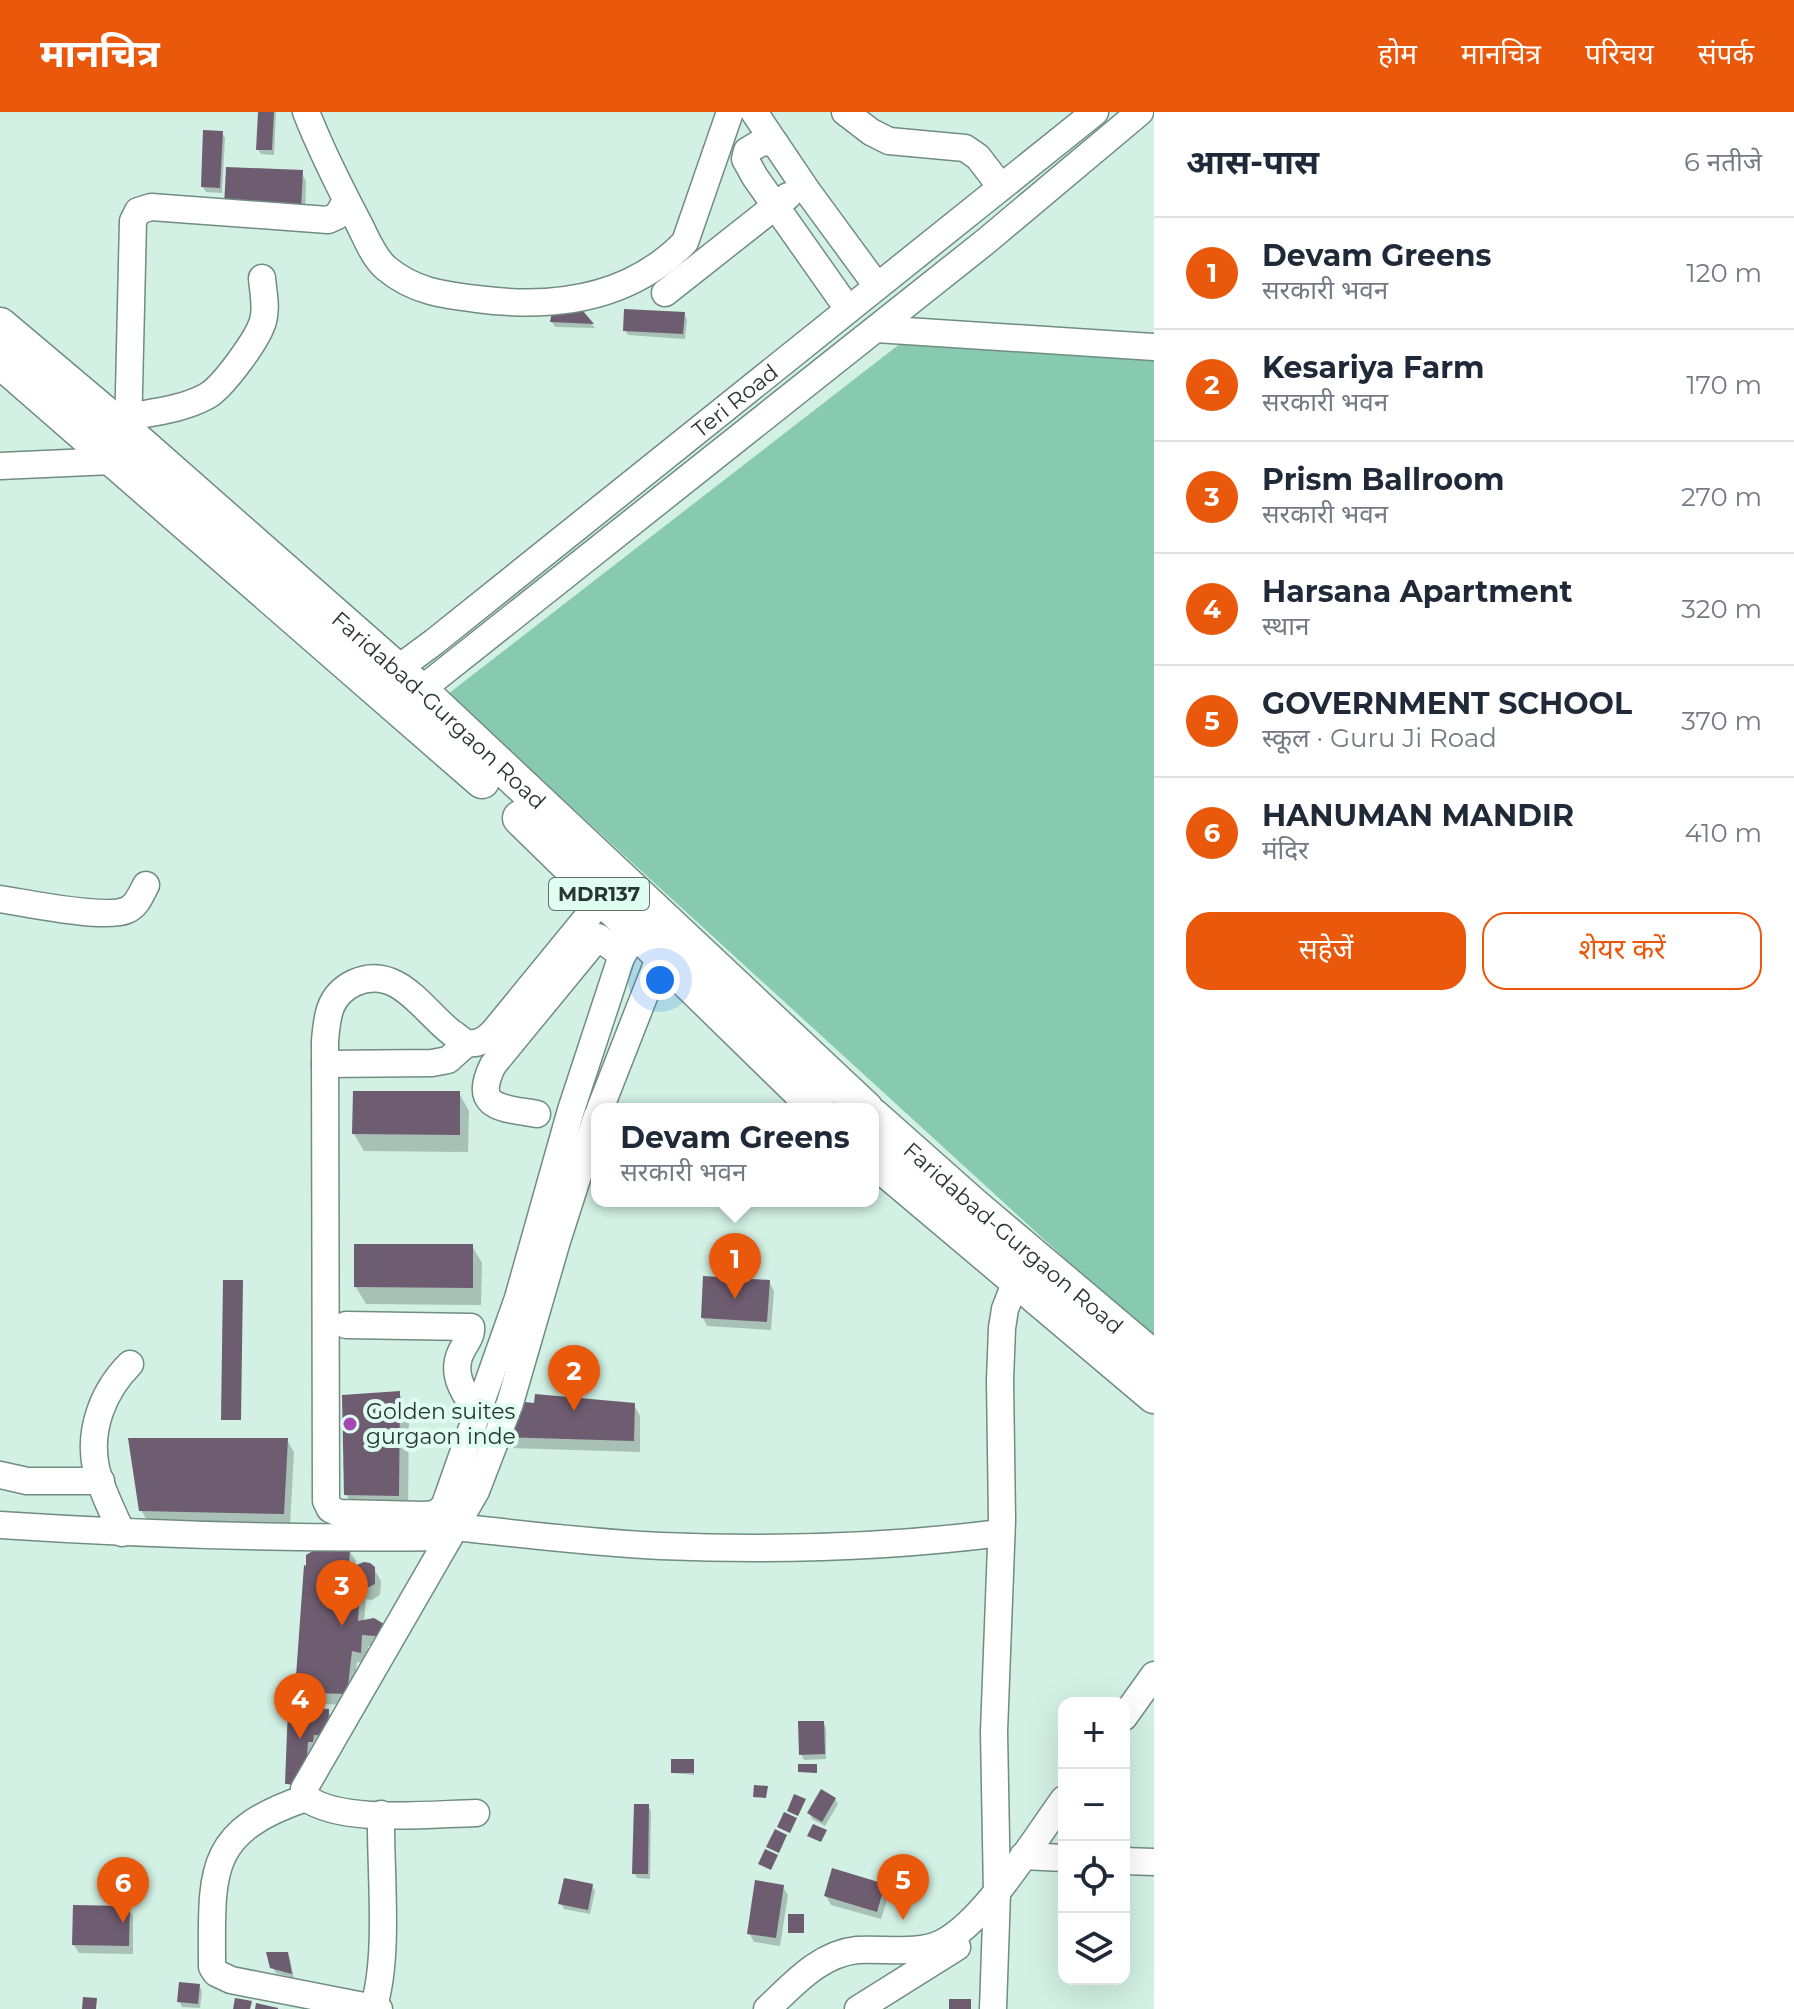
<!DOCTYPE html>
<html lang="hi">
<head>
<meta charset="utf-8">
<style>
	:root { --surface:#fff; --page:#f6f6f7; --text:#1f2937; --muted:#747a83; --line:#e0e1e3; --accent:#ea580c }
	body { margin:0; font-family:Montserrat,"Noto Sans Devanagari",sans-serif; background:var(--page); color:var(--text) }
	.controls { position:absolute; right:24px; bottom:24px; display:grid; overflow:hidden; border-radius:16px; box-shadow:0 8px 32px #0002 }
	.controls button { width:72px; height:72px; display:grid; place-items:center; padding:0; border:0; border-bottom:2px solid var(--line); background:var(--surface); color:var(--text); font:40px sans-serif }
	.you { position:absolute; left:660px; top:868px; width:28px; height:28px; margin:-20px; border:6px solid #fff; border-radius:50%; background:#1a73e8; box-shadow:0 0 0 12px #1a73e833 }
	.badge { display:grid; place-items:center; width:52px; height:52px; border-radius:50%; background:var(--accent); color:#fff; font-size:26px; font-weight:700 }
	.pin { position:absolute; translate:-50% -66px; filter:drop-shadow(0 2px 4px #0008) }
	.pin::after { content:''; position:absolute; top:42px; width:28px; height:24px; background:inherit; clip-path:polygon(0 0,100% 0,50% 100%) }
	.popup { position:absolute; left:591px; top:991px; width:288px; height:104px; box-sizing:border-box; display:grid; place-content:center; border-radius:16px; background:var(--surface); filter:drop-shadow(0 2px 6px #0005); font-size:26px; white-space:nowrap; color:var(--muted) }
	.popup b { font-size:30px; color:var(--text) }
	.popup::after { content:''; position:absolute; left:50%; top:100%; margin-left:-16px; border:16px solid transparent; border-top-color:var(--surface) }
	.list { margin:0; padding:0; list-style:none }
	h2 { display:flex; justify-content:space-between; align-items:center; height:104px; margin:0; padding:0 32px; font-size:34px }
	h2 small { font-size:26px; font-weight:400; color:var(--muted) }
	.list li { display:grid; grid-template-columns:52px 1fr auto; gap:24px; align-items:center; box-sizing:border-box; height:112px; padding:0 32px; border-top:2px solid var(--line) }
	.list b { display:block; font-size:30px; white-space:nowrap }
	.list p { margin:0; font-size:26px; white-space:nowrap; color:var(--muted) }
	.list em { font-size:26px; font-style:normal; color:var(--muted) }
	.actions { display:flex; gap:16px; padding:24px 32px }
	.actions a { flex:1; padding:18px 0; border:2px solid var(--accent); border-radius:24px; text-align:center; font-size:28px; color:var(--accent) }
	.actions .main { background:var(--accent); color:#fff }
	.icon { flex:none; width:44px; height:44px; fill:none; stroke:currentColor; stroke-width:2; stroke-linecap:round; stroke-linejoin:round }
	.map { position:relative; flex:none; width:1154px; height:1897px; overflow:hidden }
	header { display:flex; align-items:center; gap:48px; box-sizing:border-box; height:112px; padding:0 40px; background:var(--accent); color:#fff }
	header strong { font-size:38px }
	nav { display:flex; gap:44px; margin-inline-start:auto; font-size:28px }
	main { display:flex }
	aside { flex:1; background:var(--surface) }
	.map>svg:first-child { display:block }
	.green { fill:#88caaf }
	.shadow { fill:#0003 }
	.building { fill:#6e5d70 }
	.lines { fill:none; stroke-linecap:round; stroke-linejoin:round }
	.minor-casing { stroke:#718c80; stroke-width:29 }
	.major-casing { stroke:#718c80; stroke-width:37 }
	.minor { stroke:#fff; stroke-width:26 }
	.major { stroke:#fff; stroke-width:34 }
	.poi-dot { fill:#a548b2; stroke:#dffdf0; stroke-width:3 }
	.labels { text-anchor:middle; dominant-baseline:central; stroke-width:8; stroke-linejoin:round; paint-order:stroke }
	.shield { fill:#dffdf0; stroke:#60726a; stroke-width:2 }
	.shield-label { font-size:20px; font-weight:bold; fill:#2a3631 }
	.street-label { font-size:22px; fill:#2a3631; stroke:#dffdf0 }
	.poi-label { font-size:22px; fill:#2a3631; stroke:#dffdf0; text-anchor:start }
</style>
</head>
<body>
<header>
<strong>मानचित्र</strong>
<nav><a>होम</a><a>मानचित्र</a><a>परिचय</a><a>संपर्क</a></nav>
</header>
<main>
<div class="map">
<svg width="1154" height="1897" viewBox="0 0 1154 1897">
	<rect width="100%" height="100%" fill="#d2f0e3"/>
	<!-- green -->
	<path class="green" d="M901 231 1154 244V1228L448 582Z"/>
	<!-- shadow -->
	<g class="shadow">
		<path d="M260 0H276L274 43 261 42 258 37Z"/>
		<path d="M222 21 225 26 222 81 206 80 203 75Z"/>
		<path d="M228 57 301 60 306 69 305 106Z"/>
		<path d="M582 201 595 216 555 215 552 210Z"/>
		<path d="M684 202 687 207 685 227 628 223 625 218Z"/>
		<path d="M459 981 469 999 468 1040 364 1039 354 1022Z"/>
		<path d="M472 1134 482 1151 481 1193 366 1192 356 1175Z"/>
		<path d="M769 1170 774 1179 771 1218 707 1214 703 1206Z"/>
		<path d="M399 1281 409 1299 408 1401 356 1400 346 1382Z"/>
		<path d="M634 1293 640 1304V1340L510 1336 503 1325Z"/>
		<path d="M287 1328 294 1340 290 1413 148 1410 141 1398Z"/>
		<path d="M349 1438 356 1449 355 1455 374 1457 381 1469 380 1483 372 1488 366 1487 364 1510 377 1509 382 1534H368L367 1551 357 1550 352 1593 319 1592V1598L328 1599 332 1607 317 1638H311L310 1665 300 1673H288L300 1598 296 1592Z"/>
		<path d="M823 1611 826 1616V1647L804 1648 801 1642Z"/>
		<path d="M694 1651V1663L673 1661Z"/>
		<path d="M835 1687 838 1692 825 1714 812 1707 810 1701Z"/>
		<path d="M648 1694 651 1699 650 1767 637 1766 634 1761Z"/>
		<path d="M884 1773 889 1782 881 1807 831 1793 826 1784Z"/>
		<path d="M592 1774 595 1779 590 1802 564 1797 561 1791Z"/>
		<path d="M783 1775 788 1783 780 1834 754 1830 749 1821Z"/>
		<path d="M128 1796 133 1804V1842L79 1841 74 1833Z"/>
		<path d="M287 1842 290 1847 294 1866 276 1861 272 1855Z"/>
		<path d="M199 1873 202 1879 200 1896 182 1895 179 1889Z"/>
	</g>
	<!-- building -->
	<g class="building">
		<path d="M258 0H274L272 38H256Z"/>
		<path d="M203 18 223 19 220 76 201 75Z"/>
		<path d="M226 55 303 58 301 98 224 95Z"/>
		<path d="M624 197 685 200 683 222 623 219Z"/>
		<path d="M552 199H583L594 212 550 210Z"/>
		<path d="M353 979H460V1023L352 1022Z"/>
		<path d="M354 1132H473V1176L354 1175Z"/>
		<path d="M703 1164 770 1168 767 1210 701 1206Z"/>
		<path d="M223 1168H243L241 1308H221Z"/>
		<path d="M400 1279 399 1384 344 1383 342 1283Z"/>
		<path d="M535 1282 635 1291 634 1329 501 1325 516 1289 534 1291Z"/>
		<path d="M128 1326H288L284 1402 139 1399Z"/>
		<path d="M318 1436H350L349 1456 364 1450 370 1451 375 1455V1472L365 1477H360L358 1509 374 1506 384 1512 383 1520 375 1524 362 1523 361 1541 352 1539 347 1582 314 1581 313 1594 294 1592 304 1453 306 1454V1443Z"/>
		<path d="M288 1595 329 1597 328 1624 314 1623 313 1630H308L306 1657 299 1672H285Z"/>
		<path d="M798 1609H824L825 1642 799 1643Z"/>
		<rect x="671" y="1647" width="23" height="14"/>
		<path d="M798 1652H817V1661L798 1660Z"/>
		<path d="M754 1673 768 1674 766 1686 753 1685Z"/>
		<path d="M821 1677 836 1686 822 1710 807 1701Z"/>
		<path d="M794 1682 806 1687 798 1704 787 1699Z"/>
		<path d="M634 1692H649L648 1762H632Z"/>
		<path d="M784 1700 797 1706 790 1721 777 1715Z"/>
		<path d="M813 1712 827 1718 821 1730 807 1724Z"/>
		<path d="M775 1717 787 1723 779 1741 766 1735Z"/>
		<path d="M765 1737 778 1743 771 1758 758 1752Z"/>
		<path d="M832 1756 885 1772 877 1800 824 1784Z"/>
		<path d="M564 1766 593 1772 588 1798 558 1792Z"/>
		<path d="M755 1768 784 1773 776 1826 747 1822Z"/>
		<path d="M73 1793 130 1794 129 1834 72 1833Z"/>
		<rect x="788" y="1802" width="16" height="19"/>
		<path d="M266 1840H288L292 1862 270 1856Z"/>
		<path d="M179 1870 200 1872 198 1892 177 1890Z"/>
		<path d="M83 1885 97 1886 96 1897H82Z"/>
		<path d="M235 1886 252 1889 250 1897H233Z"/>
		<rect x="949" y="1887" width="22" height="10"/>
		<path d="M256 1891 278 1896V1897H255Z"/>
	</g>
	<g class="lines">
		<defs>
			<g id="minor">
				<path d="M306 0C321 38 339 74 358 110 366 125 373 145 386 156 413 179 443 183 477 187 552 197 629 188 685 130L730 0"/>
				<path d="M754 0 808 80 877 174"/>
				<path d="M845 0 871 20 889 29 965 36 978 45 1001 75"/>
				<path d="M775 31 762 30 747 39 745 47 755 65 848 197"/>
				<path d="M665 181 788 84"/>
				<path d="M876 217 1154 235"/>
				<path d="M128 305C154 300 184 297 207 284 223 275 258 227 263 209 267 195 263 180 262 166"/>
				<path d="M128 321 133 109 138 99 151 95 328 108 337 104 346 89"/>
				<path d="M0 354 112 349"/>
				<path id="s1" d="M384 567 434 530 1095 0"/>
				<path d="M407 589 985 130 1140 0"/>
				<path d="M603 786 495 918C488 926 479 933 468 931 463 930 457 924 452 921 423 899 397 851 354 871 329 883 327 904 325 929L326 1389 330 1397 339 1401 424 1403 435 1402 444 1395 518 1186 571 998 621 846 635 820"/>
				<path d="M0 787C27 791 105 808 127 798 137 794 141 782 146 773"/>
				<path d="M325 952 432 951 448 948 467 931"/>
				<path d="M600 997 660 844"/>
				<path d="M537 1002C503 996 471 997 493 953L598 825 622 843"/>
				<path d="M346 1213 471 1215C472 1223 467 1229 462 1238 449 1262 465 1282 478 1302"/>
				<path d="M0 1363 27 1369H101"/>
				<path d="M0 1413C150 1423 299 1427 448 1425"/>
				<path d="M454 1415C523 1422 592 1431 661 1434 774 1439 889 1435 1001 1421"/>
				<path d="M122 1421C113 1400 101 1378 96 1356 88 1318 103 1279 130 1252"/>
				<path d="M1124 1605 1154 1563"/>
				<path d="M306 1686C205 1720 212 1760 212 1855L216 1861 231 1868 379 1897"/>
				<path d="M476 1701C429 1702 343 1712 306 1686L304 1677 476 1379 510 1291 557 1129 597 1004"/>
				<path d="M1023 1744 1064 1746"/>
				<path d="M1124 1749 1154 1750"/>
				<path d="M373 1897C390 1845 380 1759 381 1702"/>
				<path d="M767 1897C793 1873 819 1842 857 1838 883 1836 918 1843 942 1831 985 1809 1034 1728 1064 1687"/>
				<path d="M858 1897 957 1835"/>
				<path d="M993 1897 997 1781 994 1620 1002 1408 1000 1268 1002 1216 1005 1197 1016 1169"/>
			</g>
			<g id="major">
				<path id="s2" d="M0 213 128 321 420 578 866 997"/>
				<path d="M0 249 482 669"/>
				<path d="M520 706 818 997"/>
				<path id="s3" d="M873 1004 972 1092 1154 1246"/>
				<path d="M873 1047 1154 1284"/>
			</g>
		</defs>
		<!-- minor casing -->
		<use href="#minor" class="minor-casing"/>
		<!-- major casing -->
		<use href="#major" class="major-casing"/>
		<!-- minor -->
		<use href="#minor" class="minor"/>
		<!-- major -->
		<use href="#major" class="major"/>
	</g>
	<!-- markers -->
	<circle class="poi-dot" cx="350" cy="1312" r="8"/>
	<g class="labels">
		<!-- shield labels -->
		<rect class="shield" x="549" y="766" width="100" height="32" rx="6"/>
		<g class="shield-label">
			<text x="599" y="782">MDR137</text>
		</g>
		<!-- street labels -->
		<g class="street-label">
			<text stroke="none"><textPath href="#s1" startOffset="448">Teri Road</textPath></text>
			<text stroke="none"><textPath href="#s2" startOffset="584">Faridabad-Gurgaon Road</textPath></text>
			<text stroke="none"><textPath href="#s3" startOffset="186">Faridabad-Gurgaon Road</textPath></text>
		</g>
		<!-- poi labels -->
		<g class="poi-label">
			<text x="366" y="1299">Golden suites<tspan x="366" dy="25">gurgaon inde</tspan></text>
		</g>
	</g>
</svg>
<div class="controls">
<button>+</button>
<button>−</button>
<button><svg class="icon" aria-label="locate" viewBox="0 0 24 24"><circle cx="12" cy="12" r="6"/><path d="M12 2v4M12 18v4M2 12h4M18 12h4"/></svg></button>
<button><svg class="icon" aria-label="layers" viewBox="0 0 24 24"><path d="M12 4l9 5-9 5-9-5zM3 14l9 5 9-5"/></svg></button>
</div>
<div class="you"></div>
<div class="pin badge" style="left:735px;top:1187px">1</div>
<div class="popup"><b>Devam Greens</b>सरकारी भवन</div>
<div class="pin badge" style="left:574px;top:1299px">2</div>
<div class="pin badge" style="left:342px;top:1514px">3</div>
<div class="pin badge" style="left:300px;top:1627px">4</div>
<div class="pin badge" style="left:903px;top:1808px">5</div>
<div class="pin badge" style="left:123px;top:1811px">6</div>
</div>
<aside>
<h2>आस-पास<small>6 नतीजे</small></h2>
<ul class="list">
<li><span class="badge">1</span><div><b>Devam Greens</b><p>सरकारी भवन</p></div><em>120 m</em></li>
<li><span class="badge">2</span><div><b>Kesariya Farm</b><p>सरकारी भवन</p></div><em>170 m</em></li>
<li><span class="badge">3</span><div><b>Prism Ballroom</b><p>सरकारी भवन</p></div><em>270 m</em></li>
<li><span class="badge">4</span><div><b>Harsana Apartment</b><p>स्थान</p></div><em>320 m</em></li>
<li><span class="badge">5</span><div><b>GOVERNMENT SCHOOL</b><p>स्कूल · Guru Ji Road</p></div><em>370 m</em></li>
<li><span class="badge">6</span><div><b>HANUMAN MANDIR</b><p>मंदिर</p></div><em>410 m</em></li>
</ul>
<div class="actions"><a class="main">सहेजें</a><a>शेयर करें</a></div>
</aside>
</main>
</body>
</html>
